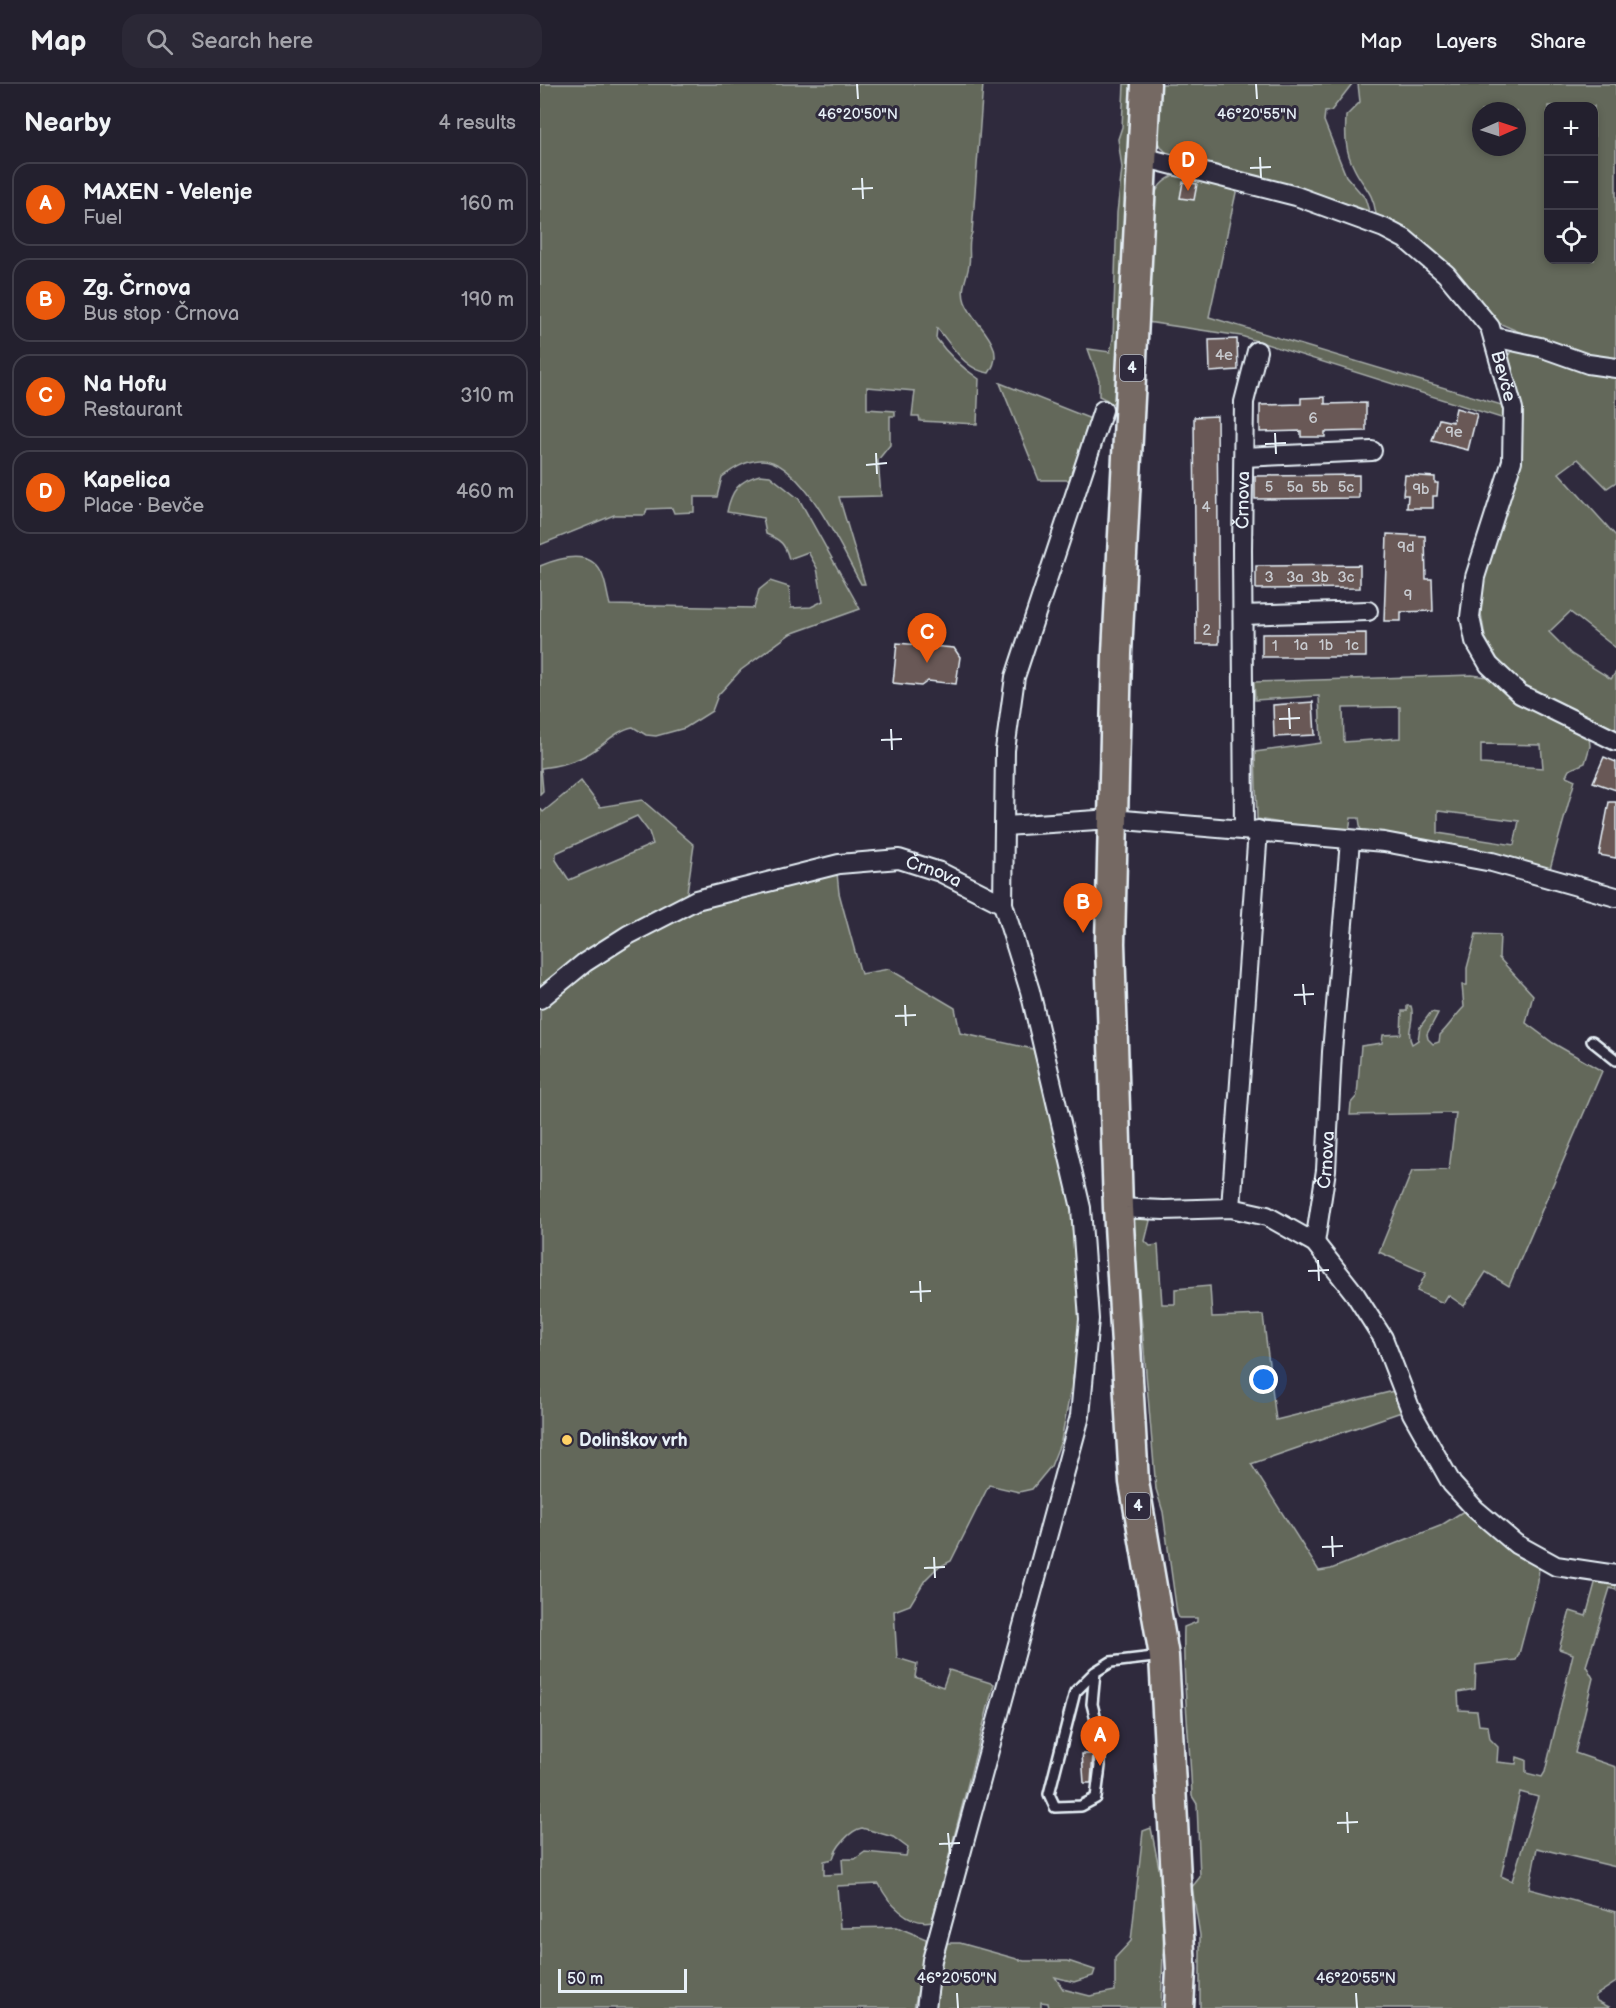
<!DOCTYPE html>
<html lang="en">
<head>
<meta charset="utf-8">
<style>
	:root { --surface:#23202e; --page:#2b2836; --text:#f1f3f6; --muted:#a3a3aa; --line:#403e4a; --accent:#ea580c }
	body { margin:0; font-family:"Balsamiq Sans",sans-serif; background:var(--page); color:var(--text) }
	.controls { position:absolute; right:18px; top:18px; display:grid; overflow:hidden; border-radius:12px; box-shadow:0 3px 9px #0003 }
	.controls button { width:54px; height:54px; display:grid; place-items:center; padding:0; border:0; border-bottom:2px solid var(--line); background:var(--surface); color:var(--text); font:30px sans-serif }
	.compass { position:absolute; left:932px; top:18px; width:54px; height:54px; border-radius:50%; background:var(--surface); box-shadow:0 3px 9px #0003; rotate:87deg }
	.scale { position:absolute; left:18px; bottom:15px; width:129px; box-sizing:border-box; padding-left:6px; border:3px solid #e8f1f8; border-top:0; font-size:16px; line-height:21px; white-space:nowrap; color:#e8f1f8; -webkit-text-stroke:4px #2f2a3d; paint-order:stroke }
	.you { position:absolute; left:724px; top:1296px; width:21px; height:21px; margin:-15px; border:4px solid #fff; border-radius:50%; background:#1a73e8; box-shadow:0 0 0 9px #1a73e833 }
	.badge { display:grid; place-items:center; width:39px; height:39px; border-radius:50%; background:var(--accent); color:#fff; font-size:20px; font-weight:700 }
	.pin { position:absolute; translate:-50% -50px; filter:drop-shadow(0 2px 3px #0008) }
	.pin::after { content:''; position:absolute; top:32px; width:21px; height:18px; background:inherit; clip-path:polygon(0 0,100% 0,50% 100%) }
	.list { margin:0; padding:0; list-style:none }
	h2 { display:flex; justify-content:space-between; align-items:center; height:78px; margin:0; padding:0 24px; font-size:26px }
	h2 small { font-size:20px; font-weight:400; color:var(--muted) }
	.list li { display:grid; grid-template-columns:39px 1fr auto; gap:18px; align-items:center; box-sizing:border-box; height:84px; margin:0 12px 12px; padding:0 12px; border:2px solid var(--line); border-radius:18px }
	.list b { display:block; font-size:22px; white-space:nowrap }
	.list p { margin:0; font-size:20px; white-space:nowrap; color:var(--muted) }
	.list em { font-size:20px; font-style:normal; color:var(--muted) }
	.icon { flex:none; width:33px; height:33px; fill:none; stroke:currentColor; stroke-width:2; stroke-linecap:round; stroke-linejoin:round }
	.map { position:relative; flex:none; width:1076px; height:1924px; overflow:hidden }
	header { display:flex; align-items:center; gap:36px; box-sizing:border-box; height:84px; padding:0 30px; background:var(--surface); border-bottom:2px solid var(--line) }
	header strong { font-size:28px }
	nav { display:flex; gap:33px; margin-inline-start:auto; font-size:21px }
	.search { width:420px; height:54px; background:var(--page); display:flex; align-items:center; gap:15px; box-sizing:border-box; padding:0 21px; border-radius:18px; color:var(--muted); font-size:22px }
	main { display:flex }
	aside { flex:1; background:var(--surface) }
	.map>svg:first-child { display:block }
	.green { fill:#64685a; stroke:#a6aca9; stroke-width:1.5; fill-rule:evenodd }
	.building { fill:#695957; stroke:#e8f1f8; stroke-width:1.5 }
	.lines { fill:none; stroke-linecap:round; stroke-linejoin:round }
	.service-casing { stroke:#e8f1f8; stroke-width:14 }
	.minor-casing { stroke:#e8f1f8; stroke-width:22 }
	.primary-casing { stroke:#e8f1f8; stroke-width:33 }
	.service { stroke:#2f2a3d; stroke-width:9 }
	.minor { stroke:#2f2a3d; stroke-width:18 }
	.primary { stroke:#756964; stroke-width:28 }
	.ticks { fill:none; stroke:#e8f1f8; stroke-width:2 }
	.poi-dot { fill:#ffd166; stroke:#2f2a3d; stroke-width:2 }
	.labels { text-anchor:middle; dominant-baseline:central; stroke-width:6; stroke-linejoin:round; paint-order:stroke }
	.number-label { font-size:15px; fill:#c8cbd0 }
	.shield { fill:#2f2a3d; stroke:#b0b5c0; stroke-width:1.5 }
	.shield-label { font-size:16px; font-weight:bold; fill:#e8f1f8 }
	.street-label { font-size:18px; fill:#e8f1f8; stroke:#2f2a3d }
	.poi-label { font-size:18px; font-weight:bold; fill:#e8f1f8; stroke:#2f2a3d; text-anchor:start }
	.ticks-label { font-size:15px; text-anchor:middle; fill:#e8f1f8; stroke:#2f2a3d; stroke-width:6; stroke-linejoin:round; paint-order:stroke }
</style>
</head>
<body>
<header>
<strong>Map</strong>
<div class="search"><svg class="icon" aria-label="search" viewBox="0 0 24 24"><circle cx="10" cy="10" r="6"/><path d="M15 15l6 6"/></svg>Search here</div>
<nav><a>Map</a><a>Layers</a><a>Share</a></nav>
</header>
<main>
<aside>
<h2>Nearby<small>4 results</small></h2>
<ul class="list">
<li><span class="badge">A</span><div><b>MAXEN - Velenje</b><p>Fuel</p></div><em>160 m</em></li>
<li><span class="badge">B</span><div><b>Zg. Črnova</b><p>Bus stop · Črnova</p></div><em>190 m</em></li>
<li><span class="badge">C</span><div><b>Na Hofu</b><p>Restaurant</p></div><em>310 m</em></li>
<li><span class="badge">D</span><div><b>Kapelica</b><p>Place · Bevče</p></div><em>460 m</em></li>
</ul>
</aside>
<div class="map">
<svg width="1076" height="1924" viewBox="0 0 1076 1924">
	<rect width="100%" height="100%" fill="#2f2a3d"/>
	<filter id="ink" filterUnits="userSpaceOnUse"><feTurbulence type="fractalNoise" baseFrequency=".0167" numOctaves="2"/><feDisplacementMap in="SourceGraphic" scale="12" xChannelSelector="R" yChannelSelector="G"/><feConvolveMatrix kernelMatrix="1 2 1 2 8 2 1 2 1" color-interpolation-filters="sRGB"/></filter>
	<g filter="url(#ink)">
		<!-- green -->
		<g class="green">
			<path d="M0 0H443L432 149C427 159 431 170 429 181 427 194 420 205 425 218 434 242 469 261 449 289 424 286 412 261 397 244L396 254C408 271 421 283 439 295L437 340 380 337 379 332H372L375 307 327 303V325L355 327V332H350V361L338 376 341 412 299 413 325 500H321C303 468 262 374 220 376 205 377 193 385 182 393L177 413H154V428L134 429 132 424 107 425 105 431H74L0 461Z"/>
			<path d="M584 0H594L589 57 579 312 568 324 567 316 559 312V296L548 265 570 268 573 255 577 129 582 84 578 55 582 43Z"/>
			<path d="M617 0H812L791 27 785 28 784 37 806 92 825 114 829 127 762 105 628 70C608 55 617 23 617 0Z"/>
			<path d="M818 0H1076V279L1021 266 954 237 881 157 836 130C833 107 823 103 814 84 805 67 805 51 806 32L820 18ZM1008 22H1054V176H1008ZM941 27H977V63H941Z"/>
			<path d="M639 90 697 104 669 233 965 322 966 330 961 334 701 252 607 238 611 120C617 103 621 96 639 90Z"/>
			<path d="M975 263 1076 288V398L1067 404 1038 375 1019 389 1076 452V564L1030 528 1009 548 1031 570 1071 595 1076 588V653L987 608 965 588 945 553 940 523 944 494 965 428 971 288 969 270Z"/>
			<path d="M460 299 551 335 529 396H499Z"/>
			<path d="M220 391 230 392 259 415 320 525 250 550 201 586 178 611 172 627 145 644 116 652 106 651 93 643C76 646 63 662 48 670 33 679 18 682 1 684L3 707 0 710V482C19 474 49 465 61 488 66 497 67 511 70 521L214 524 219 506 230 497 249 503 251 524 271 523 283 517 277 484 268 468 249 475C245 460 241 456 226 450L223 434 187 428C191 407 199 396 220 391Z"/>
			<path d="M932 591 947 593 996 627 1049 653 1050 662 1045 679 1029 686 1026 692 1035 696 1010 785 954 770 821 748 819 734H811L809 747 803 749 717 735 715 668 781 659 779 612 715 616 714 598ZM860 623V654L804 658 803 624ZM941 660 1001 661 1003 684 941 680ZM898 727 979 737 974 761 898 749Z"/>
			<path d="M41 697 60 723 102 716 154 761 146 815 0 906V724L3 728ZM97 732 109 748 113 760 29 796 16 776V769Z"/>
			<path d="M297 789 299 809 321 890 349 885 415 924 420 949 493 965 521 1065 534 1141 541 1229 538 1267 521 1357 511 1382 492 1405 479 1408 449 1401 411 1477 397 1484 385 1496 370 1521 354 1527 357 1574 377 1580 375 1593 403 1603 409 1586 454 1600 392 1837C369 1842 348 1819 339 1800L297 1802 300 1844 357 1843 386 1855V1869L374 1924H0V921L37 889 152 824ZM322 1744 353 1753 368 1764 366 1772 325 1768 315 1775H302L303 1790 284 1791V1777L293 1775C295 1764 310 1746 322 1744Z"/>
			<path d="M936 850 960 851 959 874 993 911 986 939 1013 959 1062 987 969 1202 946 1188 924 1222 908 1211 903 1219 877 1207 886 1189 839 1168 872 1087 909 1086 916 1029 810 1031 811 1019 817 1012 821 962 842 959 843 951 861 950 862 927H867V922H871C876 935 865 948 872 960L878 956 880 943 891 928 898 929 887 950 888 955 893 960 899 958 900 951C910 941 915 932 924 923L922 901H927V884Z"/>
			<path d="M606 1131 610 1137 605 1157 610 1162 618 1161 622 1220H635V1205L670 1202 672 1233 723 1231 736 1336 858 1306 867 1326 711 1380 779 1487 791 1485 900 1442 927 1425 999 1481 998 1498 979 1570 976 1576 936 1581 935 1605 918 1608 919 1626 937 1627 939 1641 948 1642 950 1655 958 1663 957 1678 976 1680 977 1673 986 1676V1689L1002 1693 1005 1688 1033 1570 1019 1565 1030 1527 1046 1532 1057 1492 1076 1495V1506L1070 1504 1046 1582 1053 1594 1035 1669 1076 1683V1783L997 1764 989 1805 1076 1828V1898L1055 1912 1057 1917 1071 1924H660V1851L652 1803 660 1793 657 1720 652 1712C650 1656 642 1599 644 1543L657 1538V1534H639L637 1529 623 1428 616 1405 593 1138 597 1133ZM980 1708 998 1713 972 1797 961 1792Z"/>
			<path d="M611 1744 625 1814 621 1924H509L508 1919 501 1918V1924H390L403 1859H420L484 1877H528L555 1886 553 1892 534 1898 515 1893 523 1905 550 1912 575 1907V1874L591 1857 603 1747Z"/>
		</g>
		<!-- building -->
		<g class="building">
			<path d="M643 98 657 100 654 116 640 114Z"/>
			<path d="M697 255 698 286 670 288 669 256Z"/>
			<path d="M785 313V320L826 319V347L785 348V353H761V347L720 348V321L761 320V314Z"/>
			<path d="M916 324 937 330 928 366 892 357 899 335 913 338Z"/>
			<path d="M677 332 679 560H656L654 333Z"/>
			<path d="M819 391V414L715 415V392Z"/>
			<path d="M865 391 895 393V399H898L897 412H893V424H867L868 411H863Z"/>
			<path d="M847 450 885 452 886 495H892L893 527 861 528V537H844Z"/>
			<path d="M820 481V504L716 505V482Z"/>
			<path d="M826 549V573H722V550Z"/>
			<path d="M357 559 414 564 420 573 416 600 388 597 381 602 353 599Z"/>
			<path d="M773 618 775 651 734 653 733 621Z"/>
			<path d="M1064 673 1076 678V706L1053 698Z"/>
			<path d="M1069 718H1076V774L1059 771Z"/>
			<path d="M542 1670H553L551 1699H544Z"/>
		</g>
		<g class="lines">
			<defs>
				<g id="service">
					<path d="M1052 957 1076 976"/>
					<path d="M555 1588 535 1608 509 1710 515 1723 541 1722 556 1714 560 1682 559 1648 552 1620 555 1588 571 1578 622 1572"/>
				</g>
				<g id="minor">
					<path id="s1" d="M602 73 756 112 844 144 865 155 906 190 950 243 973 325 972 377 935 493 930 533 935 557 949 581 980 610 1076 657"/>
					<path d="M954 253 1000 263 1048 280 1076 284"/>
					<path d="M704 373 832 367"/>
					<path d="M703 531 828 527"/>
					<path d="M465 742 572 735 844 758 952 778 1076 813"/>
					<path id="s2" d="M704 746 702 466 704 318 717 267"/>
					<path id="s3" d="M0 915 44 879 88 851 156 816 299 780 359 775 400 788 463 820"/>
					<path d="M578 1124 624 1126 691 1124 727 1132 775 1159 815 1210 843 1254 872 1329 912 1400 935 1425 976 1460 1016 1482 1076 1491"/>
					<path d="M691 1124 718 746"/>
					<path id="s4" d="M775 1159 786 1086 792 968 810 757"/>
					<path d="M386 1924 392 1876 540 1332 549 1235 541 1124 490 907 463 820 465 666 475 593 563 326"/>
				</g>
				<path id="primary" d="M606 0 577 569 570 859 578 1124 594 1398 624 1572 641 1886 639 1924"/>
			</defs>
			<!-- service casing -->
			<use href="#service" class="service-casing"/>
			<!-- minor casing -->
			<use href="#minor" class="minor-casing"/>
			<!-- primary casing -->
			<use href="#primary" class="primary-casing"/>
			<!-- service -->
			<use href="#service" class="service"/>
			<!-- minor -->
			<use href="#minor" class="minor"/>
			<!-- primary -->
			<use href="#primary" class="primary"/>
		</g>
	</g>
	<!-- ticks -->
	<path class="ticks" d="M317 0 318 15M716 0 717 15M720 73 721 94M710 84 731 83M322 94 323 115M312 105 333 104M735 349 736 370M725 360 746 359M336 369 337 390M326 381 347 379M749 624 750 645M739 635 760 634M351 645 352 666M341 656 362 655M763 900 765 921M754 911 774 910M365 921 366 942M355 932 376 931M778 1176 779 1197M768 1187 789 1186M380 1197 381 1218M370 1208 391 1207M792 1452 793 1473M782 1463 803 1462M394 1473 395 1494M384 1484 405 1483M807 1728 808 1749M797 1739 818 1738M408 1749 410 1770M399 1760 420 1759M417 1909 418 1924M816 1909 817 1924"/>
	<!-- markers -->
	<circle class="poi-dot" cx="27" cy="1356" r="6"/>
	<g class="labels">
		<!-- number labels -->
		<g class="number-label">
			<text x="684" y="271">4e</text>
			<text x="773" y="334">6</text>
			<text x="914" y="348">9e</text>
			<text x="729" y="403">5</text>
			<text x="755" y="403">5a</text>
			<text x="780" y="403">5b</text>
			<text x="806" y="403">5c</text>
			<text x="881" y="405">9b</text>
			<text x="666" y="423">4</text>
			<text x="866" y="463">9d</text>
			<text x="729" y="493">3</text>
			<text x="755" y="493">3a</text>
			<text x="780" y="493">3b</text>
			<text x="806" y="493">3c</text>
			<text x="868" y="511">9</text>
			<text x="667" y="546">2</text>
			<text x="761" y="561">1a</text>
			<text x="786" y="561">1b</text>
			<text x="812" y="561">1c</text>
			<text x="735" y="562">1</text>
		</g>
		<!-- shield labels -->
		<g class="shield">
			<rect x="580" y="271" width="24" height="26" rx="4.5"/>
			<rect x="586" y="1409" width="24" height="26" rx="4.5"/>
		</g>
		<g class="shield-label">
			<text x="592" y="284">4</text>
			<text x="598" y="1422">4</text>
		</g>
		<!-- street labels -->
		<g class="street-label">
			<text stroke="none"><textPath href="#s1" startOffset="450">Bevče</textPath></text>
			<text stroke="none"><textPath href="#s2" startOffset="330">Črnova</textPath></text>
			<text stroke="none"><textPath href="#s3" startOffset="430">Črnova</textPath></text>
			<text stroke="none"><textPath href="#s4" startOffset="84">Črnova</textPath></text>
		</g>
		<!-- poi labels -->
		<g class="poi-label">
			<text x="39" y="1356">Dolinškov vrh</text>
		</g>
	</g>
	<g class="ticks-label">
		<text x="318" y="35">46°20'50"N</text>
		<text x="717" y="35">46°20'55"N</text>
		<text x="417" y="1899">46°20'50"N</text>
		<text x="816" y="1899">46°20'55"N</text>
	</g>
</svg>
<div class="controls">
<button>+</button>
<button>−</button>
<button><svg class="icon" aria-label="locate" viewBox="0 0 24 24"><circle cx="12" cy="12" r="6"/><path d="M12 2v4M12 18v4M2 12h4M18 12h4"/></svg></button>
</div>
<svg class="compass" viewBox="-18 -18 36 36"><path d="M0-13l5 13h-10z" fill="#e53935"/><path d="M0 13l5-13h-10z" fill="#a3a3aa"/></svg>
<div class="scale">50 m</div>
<div class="you"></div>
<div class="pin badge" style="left:560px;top:1682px">A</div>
<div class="pin badge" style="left:543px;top:849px">B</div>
<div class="pin badge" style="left:387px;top:579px">C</div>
<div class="pin badge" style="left:648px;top:107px">D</div>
</div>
</main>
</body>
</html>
